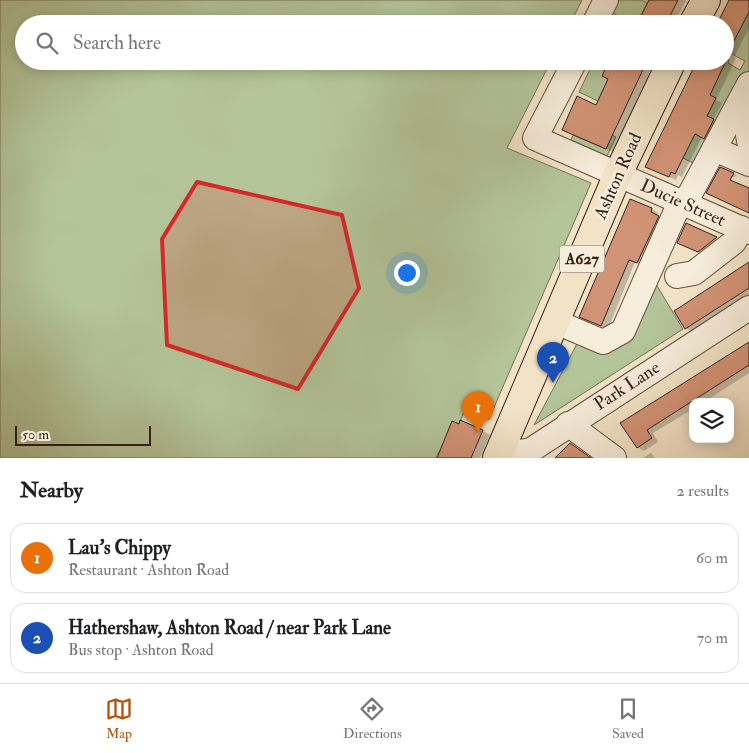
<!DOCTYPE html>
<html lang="en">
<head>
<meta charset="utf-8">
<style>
	:root { --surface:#fff; --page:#f2f2f2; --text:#202124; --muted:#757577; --line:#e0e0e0; --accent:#b45309 }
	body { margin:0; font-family:"IM FELL Double Pica",serif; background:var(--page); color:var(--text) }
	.controls { position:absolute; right:15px; bottom:15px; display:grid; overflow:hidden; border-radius:10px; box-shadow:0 2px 12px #0003 }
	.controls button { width:45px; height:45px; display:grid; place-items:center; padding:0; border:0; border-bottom:1px solid var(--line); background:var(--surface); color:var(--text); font:25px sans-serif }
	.scale { position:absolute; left:15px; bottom:12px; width:136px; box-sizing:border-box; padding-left:5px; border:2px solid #372015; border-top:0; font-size:14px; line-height:18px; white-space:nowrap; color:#372015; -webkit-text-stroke:4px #f7eddb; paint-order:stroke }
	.you { position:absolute; left:406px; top:272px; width:18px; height:18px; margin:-12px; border:4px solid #fff; border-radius:50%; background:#1a73e8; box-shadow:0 0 0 8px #1a73e833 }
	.badge { display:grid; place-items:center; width:32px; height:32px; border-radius:50%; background:var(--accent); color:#fff; font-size:16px; font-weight:700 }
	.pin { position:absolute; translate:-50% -41px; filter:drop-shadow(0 1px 2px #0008) }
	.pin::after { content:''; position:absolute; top:26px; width:18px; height:15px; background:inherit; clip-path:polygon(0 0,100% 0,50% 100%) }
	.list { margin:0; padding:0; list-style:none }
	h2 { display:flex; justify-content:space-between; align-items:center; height:65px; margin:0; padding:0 20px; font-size:21px }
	h2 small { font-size:16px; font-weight:400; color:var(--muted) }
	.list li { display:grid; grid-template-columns:32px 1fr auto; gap:15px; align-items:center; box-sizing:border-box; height:70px; margin:0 10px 10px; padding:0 10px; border:1px solid var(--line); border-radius:15px }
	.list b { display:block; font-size:19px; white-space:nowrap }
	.list p { margin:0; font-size:16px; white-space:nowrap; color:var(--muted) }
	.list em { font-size:16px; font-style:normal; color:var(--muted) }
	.icon { flex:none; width:28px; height:28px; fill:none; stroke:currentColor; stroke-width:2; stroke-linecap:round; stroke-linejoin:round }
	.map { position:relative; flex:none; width:749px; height:458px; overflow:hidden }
	.search { position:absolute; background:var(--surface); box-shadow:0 2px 12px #0003; left:15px; right:15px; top:15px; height:55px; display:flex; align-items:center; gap:12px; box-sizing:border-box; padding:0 18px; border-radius:28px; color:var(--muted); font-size:19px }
	.sheet { height:225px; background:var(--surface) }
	nav { display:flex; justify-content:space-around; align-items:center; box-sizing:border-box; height:70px; border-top:1px solid var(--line); background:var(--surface); font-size:14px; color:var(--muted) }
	nav a { display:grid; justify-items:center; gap:2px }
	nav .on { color:var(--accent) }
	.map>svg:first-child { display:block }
	.green { fill:#b4c59a; stroke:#767258 }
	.shadow { fill:#0003 }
	.building { fill:#d19375; stroke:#372015 }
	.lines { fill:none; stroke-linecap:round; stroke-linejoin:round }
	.minor-casing { stroke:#665142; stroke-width:26 }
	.highway-casing { stroke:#372015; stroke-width:30 }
	.minor { stroke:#f7eddb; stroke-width:24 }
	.highway { stroke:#f2e3c7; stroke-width:28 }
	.marked { fill:#d62828; fill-opacity:0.2; stroke:#d62828; stroke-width:4; stroke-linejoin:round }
	.labels { text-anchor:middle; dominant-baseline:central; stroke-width:5; stroke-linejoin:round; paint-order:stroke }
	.shield { fill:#f7eddb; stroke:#715e50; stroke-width:1 }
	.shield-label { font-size:16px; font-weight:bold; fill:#372015 }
	.street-label { font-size:18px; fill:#372015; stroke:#f7eddb }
</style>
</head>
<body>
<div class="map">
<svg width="749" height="458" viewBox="0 0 749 458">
	<rect width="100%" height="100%" fill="#f2e3c7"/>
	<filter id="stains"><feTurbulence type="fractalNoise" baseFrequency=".004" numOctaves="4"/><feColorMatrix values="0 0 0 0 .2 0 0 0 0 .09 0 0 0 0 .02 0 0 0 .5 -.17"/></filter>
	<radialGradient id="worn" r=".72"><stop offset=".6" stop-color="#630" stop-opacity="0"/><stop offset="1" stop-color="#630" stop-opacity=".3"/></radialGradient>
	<!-- green -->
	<g class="green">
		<path d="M0 0H582L570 24H24V61H551L507 148 591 183 489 419 465 410 459 424 452 422 448 432 447 454 439 451 436 458H0Z"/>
		<path d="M619 0H641L647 3 637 24H613L617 15 612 13Z"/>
		<path d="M749 12V75L699 166 679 156 724 65 725 58 729 60 728 63 740 70 745 61 728 52Z"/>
		<path d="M594 61H601L614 67 604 73 603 76 608 79 598 101 579 92Z"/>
		<path d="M573 135 606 149 612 135 616 137 607 156 571 140Z"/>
		<path d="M651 276 683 329 534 425 579 340 600 349Z"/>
	</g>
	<!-- shadow -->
	<g class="shadow">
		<path d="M643 0H686L674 24H638L648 3Z"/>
		<path d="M731 0H749V28L734 57 736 58 716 100 722 103 713 120 720 124 711 141 702 137 682 177 678 175 676 180 647 167 725 61V24Z"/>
		<path d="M610 61H655L613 152 570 133 597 107 609 79Z"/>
		<path d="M721 168 738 176 726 179 749 190V212L708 192Z"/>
		<path d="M652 209 658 213 657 216 665 220 644 266 635 262 608 329 587 320Z"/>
		<path d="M686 225 717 239 723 242 706 255 678 243Z"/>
		<path d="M749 263V295L693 332 686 328Z"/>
		<path d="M749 344V373L704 402H693V409L653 433 658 442 644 451 637 447 622 424Z"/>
		<path d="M483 431 490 435 480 458H438Z"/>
		<path d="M651 453 655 458H643Z"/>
	</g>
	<!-- building -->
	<g class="building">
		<path d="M649 0H678L666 24H637Z"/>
		<path d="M729 0H749V12L725 58V24H717Z"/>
		<path d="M609 61H647L606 149 562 130 577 96 596 105 608 79 602 76Z"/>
		<path d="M697 61H726L710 95 716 98 707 116 714 119 704 139 695 134 675 174 671 172 669 177 645 167Z"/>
		<path d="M720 167 734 173 730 180 749 188V213L706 193Z"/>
		<path d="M630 199 652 208 651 212 659 216 637 263 629 260 601 326 579 317Z"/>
		<path d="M686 223 717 237 698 252 677 243Z"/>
		<path d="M749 262V288L685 329 674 311Z"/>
		<path d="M749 342V365L647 430 652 438 637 448 620 423Z"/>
		<path d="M460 420 483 430 471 458H437L452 421 459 424Z"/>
		<path d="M570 443 591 458H555Z"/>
	</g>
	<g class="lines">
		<defs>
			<g id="minor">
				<path d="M594 24 606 0"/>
				<path d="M575 61 535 138 749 232"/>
				<path d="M742 98 749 141"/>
				<path d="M714 149 749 164"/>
				<path d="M677 276 694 273 734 242 741 228"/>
				<path d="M556 322 603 342 623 331 676 211 690 194 749 84"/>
				<path d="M568 424 614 458"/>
				<path d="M503 446C513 451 520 453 531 450L749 308"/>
			</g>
			<g id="highway">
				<path d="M693 24 706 0"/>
				<path d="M497 458 618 174 672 61"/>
			</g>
		</defs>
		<!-- minor casing -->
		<use href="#minor" class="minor-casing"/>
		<!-- highway casing -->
		<use href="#highway" class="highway-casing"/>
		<!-- minor -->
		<use href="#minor" class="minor"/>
		<!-- highway -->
		<use href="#highway" class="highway"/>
	</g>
	<!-- marked area -->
	<path class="marked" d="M197 182 342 215 359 288 298 389 167 345 162 239Z"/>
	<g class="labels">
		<!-- shield labels -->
		<rect class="shield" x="559.5" y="245.5" width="45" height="27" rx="4"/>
		<g class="shield-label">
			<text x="582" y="259">A627</text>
		</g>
		<!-- street labels -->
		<g class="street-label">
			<text transform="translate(618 176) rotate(-66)">Ashton Road</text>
			<text transform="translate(683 203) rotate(24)">Ducie Street</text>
			<text transform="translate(627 386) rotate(-33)">Park Lane</text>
		</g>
	</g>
	<rect width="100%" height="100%" filter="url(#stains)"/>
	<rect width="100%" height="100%" fill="url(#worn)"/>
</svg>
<div class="controls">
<button><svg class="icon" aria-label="layers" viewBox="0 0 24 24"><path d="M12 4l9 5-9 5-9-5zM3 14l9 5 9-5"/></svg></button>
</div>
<div class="scale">50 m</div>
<div class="you"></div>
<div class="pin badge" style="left:478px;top:432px;background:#e8710a">1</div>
<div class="pin badge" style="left:553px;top:383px;background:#1a4fb4">2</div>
<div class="search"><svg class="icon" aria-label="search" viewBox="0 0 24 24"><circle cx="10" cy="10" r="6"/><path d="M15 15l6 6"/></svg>Search here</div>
</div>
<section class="sheet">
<h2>Nearby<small>2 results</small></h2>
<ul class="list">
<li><span class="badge" style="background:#e8710a">1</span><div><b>Lau's Chippy</b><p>Restaurant · Ashton Road</p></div><em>60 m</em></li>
<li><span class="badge" style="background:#1a4fb4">2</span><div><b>Hathershaw, Ashton Road / near Park Lane</b><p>Bus stop · Ashton Road</p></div><em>70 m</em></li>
</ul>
</section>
<nav>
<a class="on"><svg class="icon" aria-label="map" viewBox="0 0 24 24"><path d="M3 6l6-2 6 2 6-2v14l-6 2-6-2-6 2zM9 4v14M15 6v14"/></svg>Map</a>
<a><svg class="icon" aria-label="directions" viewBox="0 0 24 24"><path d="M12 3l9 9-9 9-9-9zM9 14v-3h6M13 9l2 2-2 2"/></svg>Directions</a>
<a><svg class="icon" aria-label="saved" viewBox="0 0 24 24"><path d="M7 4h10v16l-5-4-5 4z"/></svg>Saved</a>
</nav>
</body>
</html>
